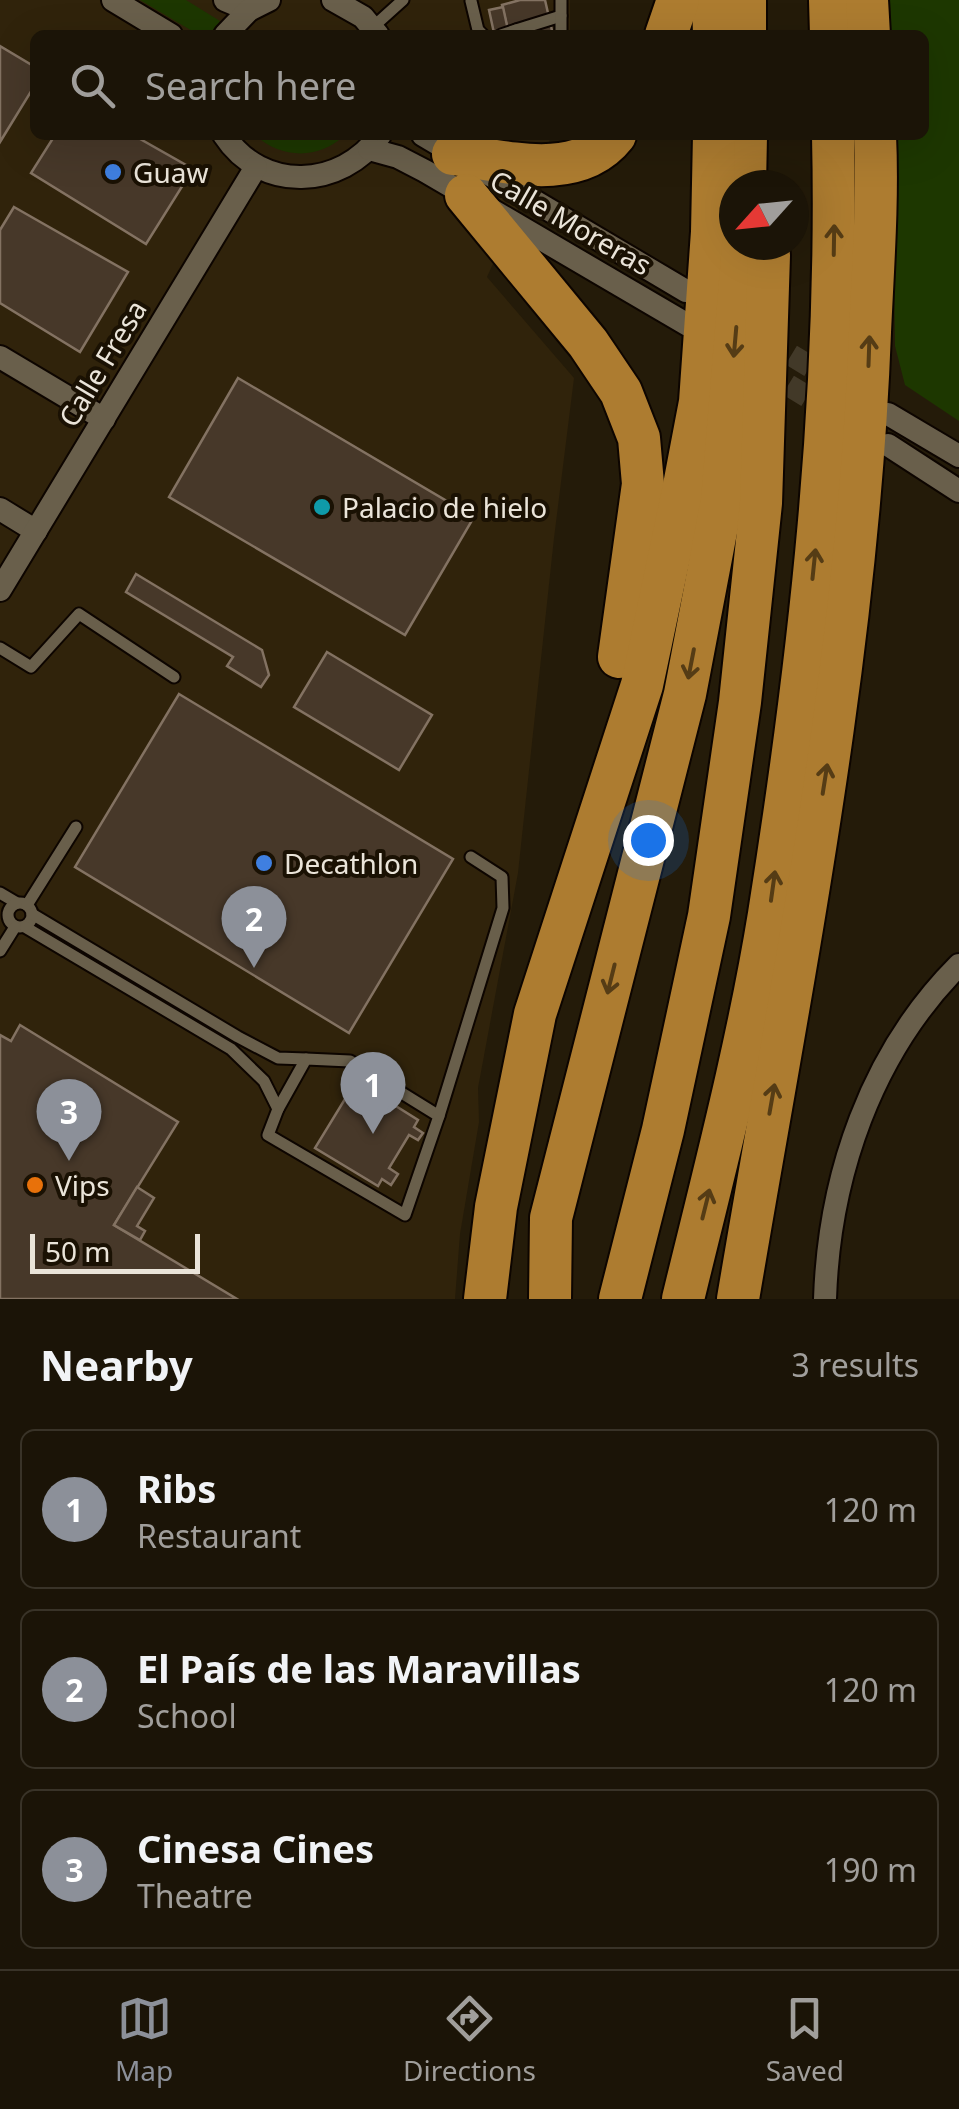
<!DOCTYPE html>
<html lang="en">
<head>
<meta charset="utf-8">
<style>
	:root { --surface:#1b1407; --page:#282115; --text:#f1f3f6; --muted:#a09e9b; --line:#393328; --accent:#8c9099 }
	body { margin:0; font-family:"Noto Sans",sans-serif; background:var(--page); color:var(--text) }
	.compass { position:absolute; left:719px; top:170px; width:90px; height:90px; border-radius:50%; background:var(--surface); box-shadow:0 10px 40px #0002; rotate:243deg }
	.scale { position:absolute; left:30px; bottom:25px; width:170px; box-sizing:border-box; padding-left:10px; border:5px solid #eae4d9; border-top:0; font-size:28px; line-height:35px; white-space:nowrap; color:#eae4d9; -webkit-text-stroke:8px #1a1103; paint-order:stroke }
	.you { position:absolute; left:648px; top:840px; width:35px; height:35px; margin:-25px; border:8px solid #fff; border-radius:50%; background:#1a73e8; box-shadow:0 0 0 15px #1a73e833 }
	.badge { display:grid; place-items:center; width:65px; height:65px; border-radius:50%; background:var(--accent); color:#fff; font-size:32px; font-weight:700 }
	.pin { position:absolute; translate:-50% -82px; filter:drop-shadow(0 2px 5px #0008) }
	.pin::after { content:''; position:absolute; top:52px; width:35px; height:30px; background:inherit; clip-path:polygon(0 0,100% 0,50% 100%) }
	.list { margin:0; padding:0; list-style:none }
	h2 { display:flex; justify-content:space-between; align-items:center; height:130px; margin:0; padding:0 40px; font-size:42px }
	h2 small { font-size:32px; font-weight:400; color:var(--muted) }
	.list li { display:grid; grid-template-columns:65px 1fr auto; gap:30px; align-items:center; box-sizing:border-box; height:160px; margin:0 20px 20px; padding:0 20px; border:2px solid var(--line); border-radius:15px }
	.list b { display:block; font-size:38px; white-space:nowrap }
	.list p { margin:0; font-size:32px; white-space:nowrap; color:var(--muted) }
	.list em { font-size:32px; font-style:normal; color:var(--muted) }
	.icon { flex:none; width:55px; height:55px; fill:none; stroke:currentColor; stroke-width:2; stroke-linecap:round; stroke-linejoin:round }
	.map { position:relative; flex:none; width:959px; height:1299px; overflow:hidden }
	.search { position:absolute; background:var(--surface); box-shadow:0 10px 40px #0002; left:30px; right:30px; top:30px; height:110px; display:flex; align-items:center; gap:25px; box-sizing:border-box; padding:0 35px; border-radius:15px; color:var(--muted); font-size:38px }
	.sheet { height:670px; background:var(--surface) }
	nav { display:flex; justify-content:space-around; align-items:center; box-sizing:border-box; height:140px; border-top:2px solid var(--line); background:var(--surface); font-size:28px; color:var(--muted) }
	nav a { display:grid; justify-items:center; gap:5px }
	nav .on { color:var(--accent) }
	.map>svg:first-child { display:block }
	.built { fill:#30230b }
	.green { fill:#1d3700 }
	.building { fill:#473829; stroke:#837262; stroke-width:2.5 }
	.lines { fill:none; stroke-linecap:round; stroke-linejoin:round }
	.street-tunnel { stroke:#423928; stroke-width:22; stroke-dasharray:22 11; stroke-linecap:butt }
	.lane-casing { stroke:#0d0500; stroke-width:15 }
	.street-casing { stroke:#0d0500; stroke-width:26 }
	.highway-casing { stroke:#0d0500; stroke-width:46 }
	.lane { stroke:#695f4b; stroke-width:11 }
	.street { stroke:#695f4b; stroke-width:22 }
	.highway { stroke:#ad7c30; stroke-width:42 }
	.oneway { stroke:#553c15 }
	.shop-dot { fill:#3f7fe0; stroke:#1a1103; stroke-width:4 }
	.culture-dot { fill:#0f9aa8; stroke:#1a1103; stroke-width:4 }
	.food-dot { fill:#e8710a; stroke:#1a1103; stroke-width:4 }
	.labels { text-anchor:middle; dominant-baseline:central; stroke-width:8; stroke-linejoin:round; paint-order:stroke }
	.poi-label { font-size:28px; fill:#eae4d9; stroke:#1a1103; text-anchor:start }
	.street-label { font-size:28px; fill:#eae4d9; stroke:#1a1103 }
</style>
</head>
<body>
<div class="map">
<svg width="959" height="1299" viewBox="0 0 959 1299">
	<rect width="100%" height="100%" fill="#241b09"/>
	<!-- built -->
	<path class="built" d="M0 0H570V35H35V135H552L487 277 574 378 554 538 518 873 478 1088 479 1122 460 1234 455 1299H0Z"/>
	<!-- green -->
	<g class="green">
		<path d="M140 0H186L220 21 212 35H199Z"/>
		<path d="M890 0H959V421L905 385 895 346 892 135H924V35H891Z"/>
		<path d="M255 135H345C319 160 281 159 255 135Z"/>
	</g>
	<!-- building -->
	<g class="building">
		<path d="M520 0H545L553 35H528L526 27 508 31 502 5Z"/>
		<path d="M503 7 508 30 494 33 489 10Z"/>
		<path d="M0 46 35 67V85L0 142Z"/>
		<path d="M55 135H133L193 169 146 244 31 173Z"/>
		<path d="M14 207 128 272 80 352 0 303V230Z"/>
		<path d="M238 378 474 517 405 635 169 497Z"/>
		<path d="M136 574 262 650 269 675 261 687 227 666 233 657 126 592Z"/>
		<path d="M327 652 432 715 399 770 294 707Z"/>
		<path d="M179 694 453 859 349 1033 75 867Z"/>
		<path d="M20 1025 178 1122 114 1225 237 1299H0V1035L11 1041Z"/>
		<path d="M356 1081 418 1120 414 1127 423 1133 418 1140 409 1135 389 1168 398 1174 391 1185 382 1179 378 1186 315 1148Z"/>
		<path d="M137 1187 154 1198 137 1226 145 1231 140 1240 114 1225Z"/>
	</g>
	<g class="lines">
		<!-- street-tunnel -->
		<g class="street-tunnel">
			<path d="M763 338 834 381"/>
			<path d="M760 368 831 411"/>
		</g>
		<defs>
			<g id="lane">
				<path d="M471 1 478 30 483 35"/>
				<path d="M373 27 403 0"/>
				<path d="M516 30 561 16"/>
				<path d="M501 35 516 30 518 35"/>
				<path d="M561 35V0"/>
				<path d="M0 648 31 667 79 614 174 677"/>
				<path d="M0 893 17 903"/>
				<circle cx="20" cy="915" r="12"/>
				<path d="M27 905 76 827"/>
				<path d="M32 914 238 1037 278 1058 306 1059"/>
				<path d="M25 927 231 1049 264 1081 278 1109"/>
				<path d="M0 951 15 927"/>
				<path d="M306 1059 350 1061 439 1116 405 1215 268 1135 278 1109Z"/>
				<path d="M439 1116 503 908 502 877 471 857"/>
			</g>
			<g id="street">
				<path d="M113 0 171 35"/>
				<path d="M225 0 249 10"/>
				<path d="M333 0 363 17 378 35"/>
				<path d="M225 35 249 10 269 0"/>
				<path d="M224 135C262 193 341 189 380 135"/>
				<path d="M423 135 686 291"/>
				<path d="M369 149 398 157 425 171 688 325"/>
				<path d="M0 357 104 419"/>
				<path d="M888 414 959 456"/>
				<path d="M888 445 959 491"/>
				<path d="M0 509 36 531"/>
				<path d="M0 590 256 167"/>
				<path d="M825 1299C829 1176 871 1053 959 965"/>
			</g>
			<g id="highway">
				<path d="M713 0 714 35"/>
				<path d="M745 0V35"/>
				<path d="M830 0 831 35"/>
				<path d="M867 0 869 35"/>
				<path d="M666 35 678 0"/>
				<path d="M453 154C504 161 577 183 615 135"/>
				<path d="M745 185 746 135"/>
				<path d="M466 195 588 343 621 392 639 438 643 484 619 657"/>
				<path d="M485 1299 496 1207 535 1014 642 685 683 491 700 402 712 232 714 135"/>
				<path d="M550 1299 551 1218 685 694 722 500 743 245"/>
				<path d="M620 1299 663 1130 709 916 740 702 761 503 769 255"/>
				<path d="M683 1299C714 1172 748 1043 769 914 810 657 839 395 833 135"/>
				<path d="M738 1299C792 978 858 658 870 332 873 266 878 200 875 135"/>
			</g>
		</defs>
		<!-- lane casing -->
		<use href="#lane" class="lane-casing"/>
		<!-- street casing -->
		<use href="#street" class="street-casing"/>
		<!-- highway casing -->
		<use href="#highway" class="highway-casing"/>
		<!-- lane -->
		<use href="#lane" class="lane"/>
		<!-- street -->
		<use href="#street" class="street"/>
		<!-- highway -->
		<use href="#highway" class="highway"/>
	</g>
	<!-- one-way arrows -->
	<defs><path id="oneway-shaft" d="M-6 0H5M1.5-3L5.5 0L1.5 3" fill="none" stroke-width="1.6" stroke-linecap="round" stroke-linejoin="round" transform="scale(2.5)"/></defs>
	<g class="oneway">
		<use href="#oneway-shaft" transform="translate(834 240) rotate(-89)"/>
		<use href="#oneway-shaft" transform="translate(735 342) rotate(95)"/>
		<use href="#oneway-shaft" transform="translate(869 351) rotate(-88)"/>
		<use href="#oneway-shaft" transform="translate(814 564) rotate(-84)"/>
		<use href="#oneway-shaft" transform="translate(691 664) rotate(101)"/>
		<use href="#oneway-shaft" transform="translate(825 779) rotate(-81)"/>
		<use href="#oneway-shaft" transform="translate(773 886) rotate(-82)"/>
		<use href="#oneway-shaft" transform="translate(611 979) rotate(104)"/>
		<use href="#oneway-shaft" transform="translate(772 1099) rotate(-80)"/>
		<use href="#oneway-shaft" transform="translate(706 1204) rotate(-76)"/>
	</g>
	<!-- markers -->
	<g class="shop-dot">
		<circle cx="113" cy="172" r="10"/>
		<circle cx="264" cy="863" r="10"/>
	</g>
	<circle class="culture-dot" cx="322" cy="507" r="10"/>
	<circle class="food-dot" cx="35" cy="1185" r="10"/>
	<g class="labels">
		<!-- poi labels -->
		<g class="poi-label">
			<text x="133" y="172">Guaw</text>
			<text x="342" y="507">Palacio de hielo</text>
			<text x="284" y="863">Decathlon</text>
			<text x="55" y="1185">Vips</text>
		</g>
		<!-- street labels -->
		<g class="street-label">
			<text transform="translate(571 222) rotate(30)">Calle Moreras</text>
			<text transform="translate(102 363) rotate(-59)">Calle Fresa</text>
		</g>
	</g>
</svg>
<svg class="compass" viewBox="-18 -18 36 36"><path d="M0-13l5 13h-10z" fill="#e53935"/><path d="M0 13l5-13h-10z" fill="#a09e9b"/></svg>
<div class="scale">50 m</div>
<div class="you"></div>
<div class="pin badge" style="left:373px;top:1134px">1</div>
<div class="pin badge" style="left:254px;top:968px">2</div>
<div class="pin badge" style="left:69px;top:1161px">3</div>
<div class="search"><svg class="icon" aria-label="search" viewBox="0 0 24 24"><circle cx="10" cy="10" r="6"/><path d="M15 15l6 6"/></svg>Search here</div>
</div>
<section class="sheet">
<h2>Nearby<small>3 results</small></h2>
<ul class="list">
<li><span class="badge">1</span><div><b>Ribs</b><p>Restaurant</p></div><em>120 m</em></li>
<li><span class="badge">2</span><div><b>El País de las Maravillas</b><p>School</p></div><em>120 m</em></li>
<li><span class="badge">3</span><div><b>Cinesa Cines</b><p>Theatre</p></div><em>190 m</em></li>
</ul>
</section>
<nav>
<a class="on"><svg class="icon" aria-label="map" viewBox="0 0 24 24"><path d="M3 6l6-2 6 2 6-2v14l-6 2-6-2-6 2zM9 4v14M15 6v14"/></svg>Map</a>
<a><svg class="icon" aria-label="directions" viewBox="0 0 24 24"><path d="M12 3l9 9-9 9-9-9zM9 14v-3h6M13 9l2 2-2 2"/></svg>Directions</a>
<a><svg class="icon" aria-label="saved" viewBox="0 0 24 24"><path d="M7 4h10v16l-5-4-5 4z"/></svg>Saved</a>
</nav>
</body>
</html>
